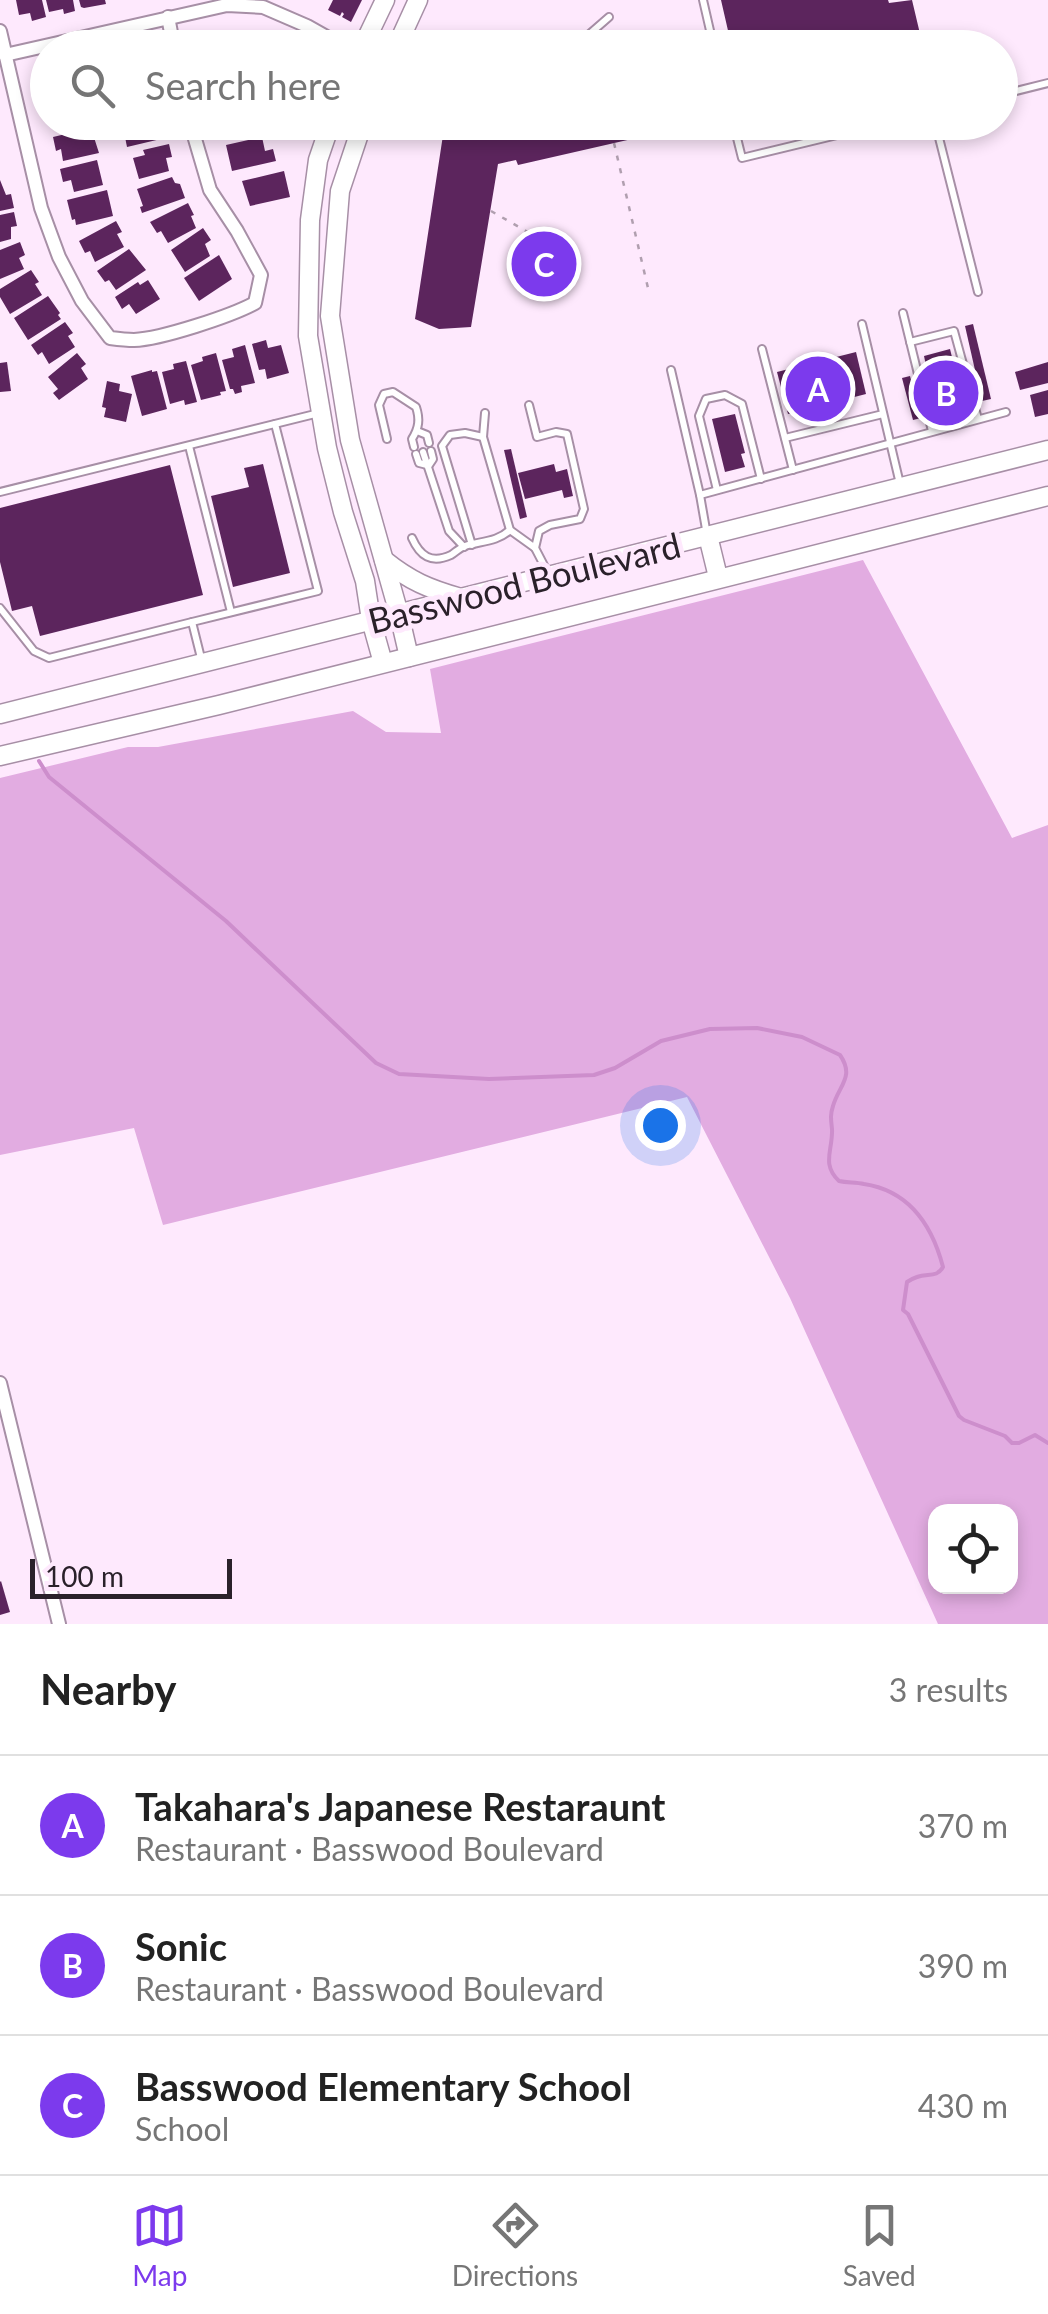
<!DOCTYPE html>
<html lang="en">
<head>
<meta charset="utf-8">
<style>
	:root { --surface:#fff; --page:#f6f6f6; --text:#222; --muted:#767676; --line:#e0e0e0; --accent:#7c3aed }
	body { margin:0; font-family:Lato,sans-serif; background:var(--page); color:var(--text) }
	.controls { position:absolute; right:30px; bottom:30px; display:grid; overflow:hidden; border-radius:20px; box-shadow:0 5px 15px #0003 }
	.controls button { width:90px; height:90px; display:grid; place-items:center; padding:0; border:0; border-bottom:2px solid var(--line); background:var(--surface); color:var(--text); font:50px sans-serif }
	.scale { position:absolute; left:30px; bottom:25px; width:202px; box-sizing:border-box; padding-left:10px; border:5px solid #2a212a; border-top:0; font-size:28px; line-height:35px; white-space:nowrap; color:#2a212a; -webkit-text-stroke:8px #fee9fd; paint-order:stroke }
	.you { position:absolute; left:660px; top:1125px; width:35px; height:35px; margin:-25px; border:8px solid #fff; border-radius:50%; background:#1a73e8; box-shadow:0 0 0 15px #1a73e833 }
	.badge { display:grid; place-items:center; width:65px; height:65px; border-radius:50%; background:var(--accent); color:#fff; font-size:32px; font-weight:700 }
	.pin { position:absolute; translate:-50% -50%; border:5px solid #fff; box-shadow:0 2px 10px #0006 }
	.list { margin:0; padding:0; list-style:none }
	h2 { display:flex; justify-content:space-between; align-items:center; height:130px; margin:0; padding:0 40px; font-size:42px }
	h2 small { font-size:32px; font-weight:400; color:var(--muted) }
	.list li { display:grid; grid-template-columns:65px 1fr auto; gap:30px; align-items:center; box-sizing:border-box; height:140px; padding:0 40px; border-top:2px solid var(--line) }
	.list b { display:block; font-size:38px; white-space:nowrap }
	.list p { margin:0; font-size:32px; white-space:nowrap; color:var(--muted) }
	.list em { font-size:32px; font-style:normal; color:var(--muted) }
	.icon { flex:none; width:55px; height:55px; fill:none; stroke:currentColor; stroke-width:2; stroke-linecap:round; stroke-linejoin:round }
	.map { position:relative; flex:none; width:1048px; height:1624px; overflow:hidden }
	.search { position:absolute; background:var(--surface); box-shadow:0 5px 15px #0003; left:30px; right:30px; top:30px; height:110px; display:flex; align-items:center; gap:25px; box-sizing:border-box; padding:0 35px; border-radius:55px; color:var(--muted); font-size:38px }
	.sheet { height:550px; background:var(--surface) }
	nav { display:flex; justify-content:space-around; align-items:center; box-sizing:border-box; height:140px; border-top:2px solid var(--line); background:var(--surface); font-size:28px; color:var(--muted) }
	nav a { display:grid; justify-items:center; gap:5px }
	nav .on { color:var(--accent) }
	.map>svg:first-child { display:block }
	.green { fill:#e2ace1; fill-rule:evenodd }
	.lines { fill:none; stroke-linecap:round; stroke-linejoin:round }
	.stream { stroke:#cd8ecc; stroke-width:4 }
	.building { fill:#5c255d }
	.lane-casing { stroke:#a78fa6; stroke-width:10 }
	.street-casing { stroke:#a78fa6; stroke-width:16 }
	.secondary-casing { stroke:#a78fa6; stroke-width:21 }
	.path { stroke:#b09faf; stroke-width:2.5; stroke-dasharray:5 8; stroke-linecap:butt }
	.lane { stroke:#fff; stroke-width:6 }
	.street { stroke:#fff; stroke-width:12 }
	.secondary { stroke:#fff; stroke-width:18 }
	.labels { text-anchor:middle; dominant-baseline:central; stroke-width:10; stroke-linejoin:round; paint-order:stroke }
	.street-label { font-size:35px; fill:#2a212a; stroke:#fee9fd }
</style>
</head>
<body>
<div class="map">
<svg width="1048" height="1624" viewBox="0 0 1048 1624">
	<rect width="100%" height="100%" fill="#fee9fd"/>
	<!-- green -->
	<path class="green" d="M863 560 1012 838 1048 825V1624H938L790 1298 687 1097 163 1225 134 1128 0 1155V778L128 747H158L353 711 386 732 441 733 430 669ZM936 1512H1010V1586H936Z"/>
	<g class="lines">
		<!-- stream -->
		<path class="stream" d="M39 761 49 777 226 921 376 1063 399 1074 489 1079 594 1075 615 1068 661 1041 710 1029 757 1028 802 1037 840 1055C855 1077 839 1085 833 1106 830 1115 831 1120 832 1129 833 1150 821 1164 839 1181 848 1183 855 1182 864 1184 910 1191 932 1225 943 1267 937 1278 928 1273 917 1277 914 1278 910 1280 907 1282L903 1310 908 1314 959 1416 964 1420 1005 1436 1012 1443H1019L1035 1435 1048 1443"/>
	</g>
	<!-- building -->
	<g class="building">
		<path d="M16 0H42L46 17 32 21 30 13 19 15Z"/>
		<path d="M46 0H73L75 11 64 14 63 9 49 12Z"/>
		<path d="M79 0H105L106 4 84 8 81 7Z"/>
		<path d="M333 0H362L351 22 342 17 344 14 342 12 340 16 328 10Z"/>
		<path d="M721 0H888L889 3 912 0 921 38 889 48H732Z"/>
		<path d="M238 36 239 48H213L212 41 228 40V37Z"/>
		<path d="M122 122H164L165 138 127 147Z"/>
		<path d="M216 122H249L250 129 223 135 221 127 218 128Z"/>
		<path d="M445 122H643L645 136 518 165 516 160 498 164 471 327 439 329 415 319Z"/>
		<path d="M91 128 99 153 63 161 61 149 56 151 53 137Z"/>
		<path d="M262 137 265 151 273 149 276 161 232 171 226 145Z"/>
		<path d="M169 144 172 157 166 158 169 171 139 179 133 158 145 155 143 150Z"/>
		<path d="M97 160 103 185 74 192 71 180 63 182 60 169Z"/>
		<path d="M284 171 290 197 250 206 242 181Z"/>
		<path d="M172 177 175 183 180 184 185 198 142 213 140 207 143 206 137 189Z"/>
		<path d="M0 180 6 195 11 194 14 208 0 211Z"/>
		<path d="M107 190 113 216 76 225 75 219 72 220 67 200Z"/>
		<path d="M188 203 194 215 191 216 196 228 168 243 161 231 157 233 150 222Z"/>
		<path d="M14 212 17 226 11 227V239L0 242V215Z"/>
		<path d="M116 221 122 232 117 234 124 247 95 262 90 251 85 253 79 241Z"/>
		<path d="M203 228 211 240 205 244 210 256 185 272 171 250Z"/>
		<path d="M20 242 25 255 19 258 24 269 0 279V250Z"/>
		<path d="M129 249 146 270 116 290 109 280 105 282 97 271Z"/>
		<path d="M219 255 232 279 199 301 184 278Z"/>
		<path d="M31 270 39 282 35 284 42 295 10 314 0 297V289Z"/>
		<path d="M148 280 160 299 136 314 129 304 122 309 115 297 138 282 140 285Z"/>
		<path d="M48 296 60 313 58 315 61 319 28 340 14 318Z"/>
		<path d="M65 322 73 333 68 336 75 347 49 364 42 352 38 355 31 345Z"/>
		<path d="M973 324 991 399 982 401 965 326Z"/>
		<path d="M266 340 268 348 281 345 289 373 267 379 265 369 259 370 252 344Z"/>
		<path d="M245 345 255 383 241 386 242 392 235 394 233 389H230L222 360 234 357 232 349Z"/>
		<path d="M950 349 964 406 960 409 956 406 944 409 943 413 939 414 936 413 924 356Z"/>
		<path d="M856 352 866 394 788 414 777 372Z"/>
		<path d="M77 353 86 364 81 368 88 379 59 400 53 393 58 389 48 377Z"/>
		<path d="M216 353 226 391 220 392 221 395 201 400 191 365 203 361 202 357Z"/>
		<path d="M186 361 197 402 185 405 184 400 170 404 162 372 174 369 173 364Z"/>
		<path d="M7 362 11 391 0 392V363Z"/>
		<path d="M1048 362V383L1020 390 1015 372Z"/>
		<path d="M152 370V372L157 371 167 409 142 416 131 376Z"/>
		<path d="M910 376 921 418 913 420 902 378Z"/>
		<path d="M107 381 120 384 119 391 132 394 126 422 104 417 106 408 102 407Z"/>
		<path d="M1048 390V414L1035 417 1030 395Z"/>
		<path d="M735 414 745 453 741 454 745 467 725 472 712 419Z"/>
		<path d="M511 449 527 517 520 519 504 450Z"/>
		<path d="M263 464 290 573 233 587 211 496 249 487 244 468Z"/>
		<path d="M554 464 556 472 567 469 573 496 564 498 562 490 525 499 518 473Z"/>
		<path d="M170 465 203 595 40 636 32 606 12 611 0 562V508Z"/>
		<path d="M1 1581 10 1612 0 1615V1582Z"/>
	</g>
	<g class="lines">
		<defs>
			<g id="lane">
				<path d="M703 0 714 48"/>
				<path d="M562 48 578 44 609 17"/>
				<path d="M1000 95 1048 83"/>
				<path d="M733 122 742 158 891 122"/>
				<path d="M935 122 978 292"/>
				<path d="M903 313 932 431"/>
				<path d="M862 324 900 484"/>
				<path d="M910 342 954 331 978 419"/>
				<path d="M762 349 793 470"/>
				<path d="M671 370 700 495 707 535"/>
				<path d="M529 405 537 437 556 432 567 434 584 509 580 519 550 525 539 531 535 548 549 575"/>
				<path d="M485 413 483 437 510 530 535 548"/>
				<path d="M417 431 427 435 429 443"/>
				<path d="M785 438 883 414"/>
				<path d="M387 439 379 405 384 394 393 392 416 407C420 419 419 428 412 439L414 447"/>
				<path d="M189 446 231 612"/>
				<path d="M423 452 449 531 464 547"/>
				<path d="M416 454 419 463 427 465"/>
				<path d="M429 465 433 459 431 451"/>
				<path d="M717 490 699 416 706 399 725 395 742 404 761 479"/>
				<path d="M0 492 319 413"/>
				<path d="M700 495 1006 412"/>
				<path d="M412 538C420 556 431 564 451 555 456 552 459 548 465 546 481 541 497 542 510 530"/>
				<path d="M472 545 442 446 450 435 465 433 483 437"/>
				<path d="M0 608 34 651 49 658 192 622 202 662"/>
				<path d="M192 622 318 591 275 424"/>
			</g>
			<g id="street">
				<path d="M168 17 174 48"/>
				<path d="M0 31 41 208 59 257 82 301 110 338C118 339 126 340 134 340 161 339 231 316 255 303L261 275 237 231 210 190 190 122"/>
				<path d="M5 55 227 5 263 7 307 26 346 48"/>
				<path d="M0 1383 59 1624"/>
			</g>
			<g id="secondary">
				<path d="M362 48 385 0"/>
				<path d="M396 48 418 0"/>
				<path d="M331 122 318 160 310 220 308 336 327 448 343 512 365 581 371 620 383 663"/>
				<path d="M363 122 340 191 330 316 350 440 399 614 409 657"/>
				<path d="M708 536 718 577"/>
				<path d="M384 560C410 581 429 589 461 598"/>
				<path d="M0 714 1048 450"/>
				<path d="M0 756 219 705 1048 496"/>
			</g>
		</defs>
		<!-- lane casing -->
		<use href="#lane" class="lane-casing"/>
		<!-- street casing -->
		<use href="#street" class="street-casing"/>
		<!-- secondary casing -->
		<use href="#secondary" class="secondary-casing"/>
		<!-- path -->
		<g class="path">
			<path d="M614 143 648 288"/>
			<path d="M491 211 559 250"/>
		</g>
		<!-- lane -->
		<use href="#lane" class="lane"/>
		<!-- street -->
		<use href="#street" class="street"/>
		<!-- secondary -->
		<use href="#secondary" class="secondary"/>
	</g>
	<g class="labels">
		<!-- street labels -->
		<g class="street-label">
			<text transform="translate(524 582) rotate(-14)">Basswood Boulevard</text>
		</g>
	</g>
</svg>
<div class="controls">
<button><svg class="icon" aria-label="locate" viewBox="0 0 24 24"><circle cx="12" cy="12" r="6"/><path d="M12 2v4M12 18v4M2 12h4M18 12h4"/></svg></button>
</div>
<div class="scale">100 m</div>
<div class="you"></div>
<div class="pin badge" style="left:818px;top:389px">A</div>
<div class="pin badge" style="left:946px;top:393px">B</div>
<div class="pin badge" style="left:544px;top:264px">C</div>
<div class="search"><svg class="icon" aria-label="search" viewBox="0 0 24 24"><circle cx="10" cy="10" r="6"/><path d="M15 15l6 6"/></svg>Search here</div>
</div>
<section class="sheet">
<h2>Nearby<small>3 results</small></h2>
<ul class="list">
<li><span class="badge">A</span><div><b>Takahara's Japanese Restaraunt</b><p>Restaurant · Basswood Boulevard</p></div><em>370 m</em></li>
<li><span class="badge">B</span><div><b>Sonic</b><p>Restaurant · Basswood Boulevard</p></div><em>390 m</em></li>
<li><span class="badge">C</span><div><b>Basswood Elementary School</b><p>School</p></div><em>430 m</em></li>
</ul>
</section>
<nav>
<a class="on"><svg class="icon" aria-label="map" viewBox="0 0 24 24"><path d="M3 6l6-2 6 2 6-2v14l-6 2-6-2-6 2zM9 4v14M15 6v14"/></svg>Map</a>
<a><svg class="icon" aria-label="directions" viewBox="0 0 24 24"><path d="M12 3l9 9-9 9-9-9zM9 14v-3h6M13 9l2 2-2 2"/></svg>Directions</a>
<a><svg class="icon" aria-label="saved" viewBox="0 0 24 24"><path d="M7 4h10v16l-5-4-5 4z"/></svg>Saved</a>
</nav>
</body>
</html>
